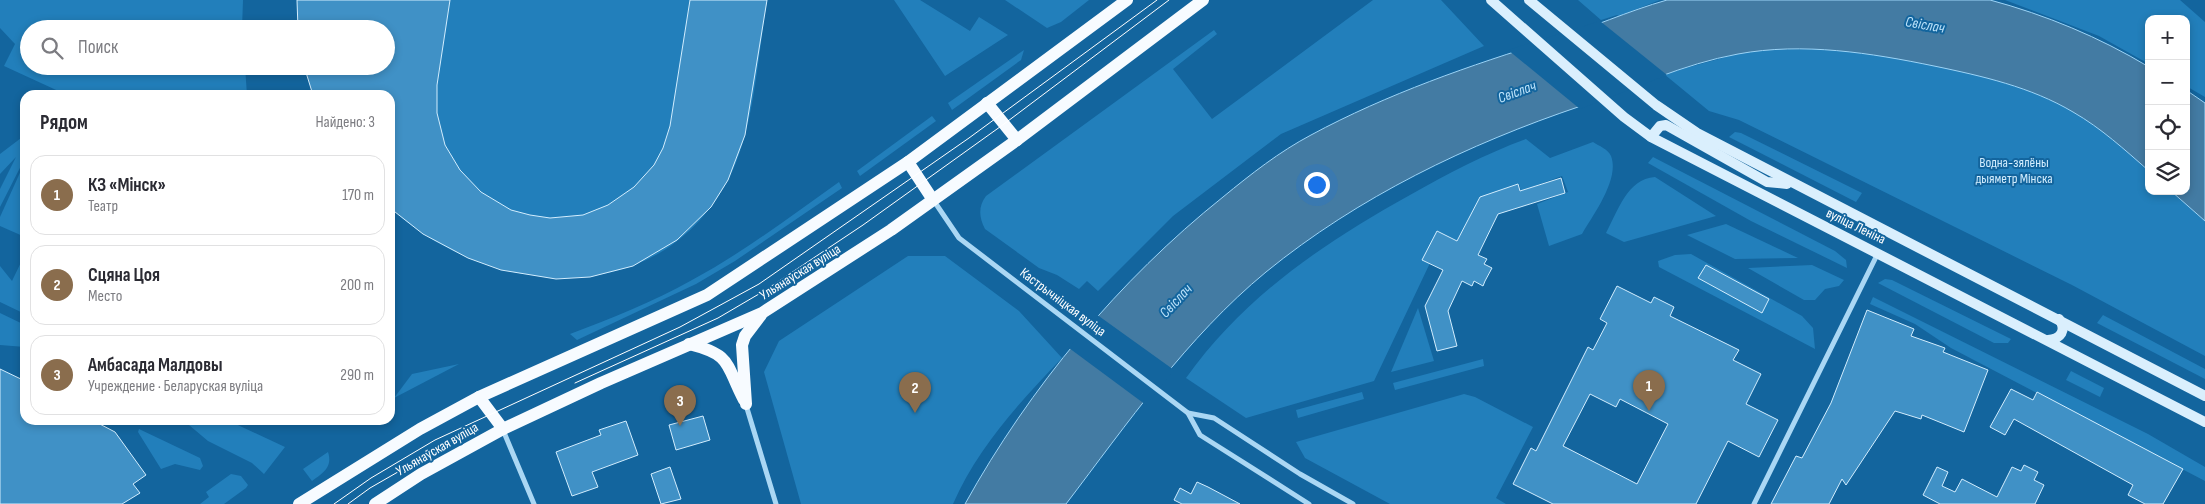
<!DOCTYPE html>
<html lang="ru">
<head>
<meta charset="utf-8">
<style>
	:root { --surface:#fff; --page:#f7f7f7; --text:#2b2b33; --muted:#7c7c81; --line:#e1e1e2; --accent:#8a6d4d }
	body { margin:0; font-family:"Sofia Sans Condensed",sans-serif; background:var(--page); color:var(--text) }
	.controls { position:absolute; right:15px; top:15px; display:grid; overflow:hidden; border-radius:10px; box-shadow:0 2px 8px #0003 }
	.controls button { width:45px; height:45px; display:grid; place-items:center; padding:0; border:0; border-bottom:1px solid var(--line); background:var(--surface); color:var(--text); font:25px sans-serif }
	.you { position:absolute; left:1316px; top:184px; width:18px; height:18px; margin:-12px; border:4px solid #fff; border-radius:50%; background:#1a73e8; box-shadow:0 0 0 8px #1a73e833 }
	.badge { display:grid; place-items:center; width:32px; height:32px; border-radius:50%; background:var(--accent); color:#fff; font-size:16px; font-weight:700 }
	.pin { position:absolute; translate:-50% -41px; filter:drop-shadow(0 1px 2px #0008) }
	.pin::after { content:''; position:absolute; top:26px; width:18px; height:15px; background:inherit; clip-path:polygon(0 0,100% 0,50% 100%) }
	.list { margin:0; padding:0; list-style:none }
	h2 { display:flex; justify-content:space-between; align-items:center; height:65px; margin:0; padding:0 20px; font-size:21px }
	h2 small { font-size:16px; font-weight:400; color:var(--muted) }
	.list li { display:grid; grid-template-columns:32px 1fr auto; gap:15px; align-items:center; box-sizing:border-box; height:80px; margin:0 10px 10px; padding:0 10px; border:1px solid var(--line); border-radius:15px }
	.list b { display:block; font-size:19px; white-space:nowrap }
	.list p { margin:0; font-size:16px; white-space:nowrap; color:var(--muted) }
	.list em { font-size:16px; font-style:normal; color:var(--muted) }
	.icon { flex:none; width:28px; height:28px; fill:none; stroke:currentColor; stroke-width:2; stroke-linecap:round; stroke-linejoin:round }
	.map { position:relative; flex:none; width:2205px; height:504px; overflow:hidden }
	.search { position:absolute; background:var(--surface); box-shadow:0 2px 8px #0003; left:20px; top:20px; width:375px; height:55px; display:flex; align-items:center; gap:12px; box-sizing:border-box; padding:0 18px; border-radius:28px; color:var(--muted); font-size:19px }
	.panel { position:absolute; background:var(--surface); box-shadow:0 2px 8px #0003; left:20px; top:90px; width:375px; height:335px; border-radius:15px }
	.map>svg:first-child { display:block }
	.green { fill:#227fbb }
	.water { fill:#437ba3; stroke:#9cd4f7 }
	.pier { fill:#13659e }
	.building { fill:#4091c6; stroke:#d2edfe; fill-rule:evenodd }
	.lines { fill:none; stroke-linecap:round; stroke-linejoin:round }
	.minor { stroke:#aad7f4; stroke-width:5 }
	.secondary { stroke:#daeffd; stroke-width:10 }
	.primary { stroke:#f7fbff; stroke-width:12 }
	.tram { stroke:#fff; stroke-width:1 }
	.labels { text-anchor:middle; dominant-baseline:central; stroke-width:4; stroke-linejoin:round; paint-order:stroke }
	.park-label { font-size:14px; fill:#d2edfe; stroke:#13659e }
	.street-label { font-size:14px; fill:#fff; stroke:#13659e }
	.water-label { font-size:15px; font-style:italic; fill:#bbe2fa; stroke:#13659e }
</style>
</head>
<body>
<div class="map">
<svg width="2205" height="504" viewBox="0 0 2205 504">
	<rect width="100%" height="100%" fill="#13659e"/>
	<!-- green -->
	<g class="green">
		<path d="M0 0H243L242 29H29V66H245L247 95H67L4 66 15 44 0 28Z"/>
		<path d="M297 0H767C758 55 754 132 728 180 657 313 489 298 390 208V95L386 66V29H298Z"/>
		<path d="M894 0H920L970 31 979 17 1008 35 945 76Z"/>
		<path d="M1005 0H1089L1061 22 1047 28Z"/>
		<path d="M1373 0H1441L1484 46 1281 134 1173 216 1098 291 1087 281 1079 289 1057 275 1039 268 985 229C979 217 978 207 986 196L1214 30 1217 34 1173 69 1212 119Z"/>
		<path d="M1578 0H1660L1619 16 1617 15 1601 20Z"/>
		<path d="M2005 0H2180L2205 22V97L2186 86V19H2149V64L2099 36Z"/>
		<path d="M1823 49C1903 56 2004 72 2074 112 2101 128 2125 150 2149 171V191H2171L2205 221V356L2072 285 1739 120 1709 111 1664 74 1737 54 1760 50Z"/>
		<path d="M1024 50 1021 60 952 110 948 103Z"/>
		<path d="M932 116 936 121 860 176 857 171Z"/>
		<path d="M1735 132 1741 133 1862 193 1856 202 1729 137Z"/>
		<path d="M25 135V158L0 207V189L16 157 0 174V154Z"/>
		<path d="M1526 139 1550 158 1593 142C1599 146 1608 149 1611 156 1620 179 1593 215 1582 234L1549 246 1537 204 1568 192 1562 176 1521 191 1519 184 1480 198 1457 241 1437 231 1430 263 1374 381 1246 418 1186 378C1245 296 1322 244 1410 195 1447 174 1485 154 1526 139Z"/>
		<path d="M1653 157 1835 251 1846 260 1847 268 1751 221 1648 163Z"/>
		<path d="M23 166 25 167V237L0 226V217Z"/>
		<path d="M1655 177 1716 216 1624 242 1606 233C1618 211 1627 179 1655 177Z"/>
		<path d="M839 182 842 188 735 261 696 284 577 340 570 334C612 318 653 302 692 280 744 252 791 216 839 182Z"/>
		<path d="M1726 224 1798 258 1735 259 1687 235Z"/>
		<path d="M25 254V314L0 302V266L12 281Z"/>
		<path d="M1691 254 1802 316 1813 328 1815 349 1659 267 1658 261 1675 255Z"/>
		<path d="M908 256H945L1019 311 1062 358C1020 402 978 447 953 504H801L764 372 779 341Z"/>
		<path d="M1812 265 1844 280 1839 286 1825 289 1815 300H1804L1748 268Z"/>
		<path d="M1885 279 1892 280 2011 339 2008 343H1994L1878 283Z"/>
		<path d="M1873 297 2148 434 2205 467V481L1951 348 1915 324 1870 304Z"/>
		<path d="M1418 308 1434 361 1391 372Z"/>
		<path d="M0 313 25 325V347L0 345Z"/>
		<path d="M2103 315 2205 369V379L2097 323Z"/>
		<path d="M1483 359 1484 366 1395 390 1393 383Z"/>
		<path d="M459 364 394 398 412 374Z"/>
		<path d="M2071 371 2104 388 2100 397 2066 380Z"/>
		<path d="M1362 392 1364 399 1298 418 1296 410Z"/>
		<path d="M1464 394 1475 397 1533 427 1496 498 1506 504H1390L1305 458 1296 442Z"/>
		<path d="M183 420H227L285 447 264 474 252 463 208 441Z"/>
		<path d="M139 429 200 458 203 466 200 470 175 464 161 469 138 432Z"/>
		<path d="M328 452C333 467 323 473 312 481L303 469Z"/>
		<path d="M231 474 241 476 248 485 246 488 224 504H200L209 497 206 492Z"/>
	</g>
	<!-- water -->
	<g class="water">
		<path d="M1667 0H1990C2046 15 2099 37 2149 67V171C2125 150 2101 128 2073 112 2031 87 1982 76 1934 66 1871 53 1803 42 1738 54 1683 64 1633 88 1581 106 1468 144 1358 197 1266 272 1187 337 1127 424 1066 504H965C1030 387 1119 280 1223 197 1251 174 1279 152 1311 135 1387 94 1471 65 1552 40 1591 28 1628 11 1667 0Z"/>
		<path d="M2186 90 2205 103V221L2171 191H2186Z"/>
	</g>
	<!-- pier -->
	<g class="pier">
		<path d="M1600 21 1667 75 1580 109 1508 50Z"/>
		<path d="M1096 314 1174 370 1146 405 1069 348Z"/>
	</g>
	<!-- building -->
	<g class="building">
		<path d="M297 0H450L437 85V113L445 145 460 170 481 192 511 210 530 215 550 218 583 215 608 205 634 187 654 165 663 148 670 126 690 0H767L745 135 728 180 711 207 677 240 633 266 590 277 556 279 501 270 468 258 423 234 390 208V95H313L304 66H386V29H298Z"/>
		<path d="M1561 178 1565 193 1498 214 1478 255 1487 259 1484 264 1492 268 1485 281 1483 286 1474 281 1472 286 1462 281 1448 311 1457 346 1437 351 1425 306 1443 270 1422 260 1437 231 1457 241 1480 197 1518 184 1520 191Z"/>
		<path d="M1706 265 1769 299 1762 313 1698 278Z"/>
		<path d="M1617 286 1651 303 1654 297 1674 307 1670 316 1739 350 1733 360 1761 374 1746 404 1778 420 1759 457 1728 441 1696 504H1553L1513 484 1531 448 1536 451 1588 347 1593 350 1607 323 1600 319ZM1590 394 1616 407 1620 399 1668 424 1637 484 1563 446Z"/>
		<path d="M1867 310 1914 329 1911 336 1945 348 1943 352 1988 370 1964 432 1922 415 1921 419 1895 411 1846 485 1842 479 1829 504H1771L1796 456 1802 458 1831 403Z"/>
		<path d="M0 369 25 381V420H92L115 432 146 475 133 484 140 493 122 504H0Z"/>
		<path d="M2011 389 2033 400 2037 392 2183 469 2163 504H2145L2128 495 2133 485 2014 419 2005 435 1990 427Z"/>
		<path d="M703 416 710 440 676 450 669 425Z"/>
		<path d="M626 421 638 455 592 472 598 487 572 496 556 452 601 435 599 430Z"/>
		<path d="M2024 465 2038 472 2034 480 2044 485 2035 504H1940L1923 495 1937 467 1948 472 1942 486 1955 492 1962 479 1997 497 2012 467 2021 471Z"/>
		<path d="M670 467 681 499 661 504 651 474Z"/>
		<path d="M1197 482 1208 487 1240 504H1182L1174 500 1180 488 1191 494Z"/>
	</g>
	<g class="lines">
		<!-- minor -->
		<g class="minor">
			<path d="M934 201 959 238 1188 413 1214 418 1300 474 1353 504"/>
			<path d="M746 405 776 504"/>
			<path d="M1188 413 1200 435 1309 504"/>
			<path d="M503 430 534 504"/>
			<path d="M1754 504 1878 253"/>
		</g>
		<!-- secondary -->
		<g class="secondary">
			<path d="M1491 0 1624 117 1651 137 2205 422"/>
			<path d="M1529 0 1656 105 1697 133 2205 396"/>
			<path d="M1651 137 1660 126 1666 125 1767 182 1787 184"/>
			<path d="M2048 340C2061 339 2067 330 2059 319"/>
		</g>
		<!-- primary -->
		<g class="primary">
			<path d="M987 103 1017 140"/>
			<path d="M908 162 933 200"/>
			<path d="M689 344C733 355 725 364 744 400"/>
			<path d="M479 397 503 429"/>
			<path d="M746 404 742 345 745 336 761 315"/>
			<path d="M299 504 420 429 479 397 707 295 908 162 1127 0"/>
			<path d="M375 504 421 474 503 429 601 383 762 313 891 230 1017 140 1203 0"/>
		</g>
		<!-- tram -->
		<g class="tram">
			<path d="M575 383 718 318 764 291 863 225 1004 124 1169 0"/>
			<path d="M334 504 371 478 435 440 680 327 759 284 969 138 1157 0"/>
			<path d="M348 504 370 488 457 438"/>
		</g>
	</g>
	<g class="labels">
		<!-- park labels -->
		<g class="park-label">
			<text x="2014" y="162">Водна-зялёны<tspan x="2014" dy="16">дыяметр Мінска</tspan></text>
		</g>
		<!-- street labels -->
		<g class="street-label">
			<text transform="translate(1856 226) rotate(26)">вуліца Леніна</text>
			<text transform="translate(800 272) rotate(-32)">Ульянаўская вуліца</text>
			<text transform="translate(1063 302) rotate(37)">Кастрычніцкая вуліца</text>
			<text transform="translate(437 449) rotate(-30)">Ульянаўская вуліца</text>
		</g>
		<!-- water labels -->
		<g class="water-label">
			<text transform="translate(1925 25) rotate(10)">Свіслач</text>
			<text transform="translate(1517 92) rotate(-20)">Свіслач</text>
			<text transform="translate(1176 301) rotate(-47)">Свіслач</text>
		</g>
	</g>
</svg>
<div class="controls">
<button>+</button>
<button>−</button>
<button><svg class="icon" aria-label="locate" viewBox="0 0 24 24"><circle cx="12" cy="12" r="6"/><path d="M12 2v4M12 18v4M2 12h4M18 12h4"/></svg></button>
<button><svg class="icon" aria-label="layers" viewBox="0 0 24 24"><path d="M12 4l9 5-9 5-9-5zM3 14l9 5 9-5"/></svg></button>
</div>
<div class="you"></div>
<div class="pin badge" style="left:1649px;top:411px">1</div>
<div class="pin badge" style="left:915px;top:413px">2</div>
<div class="pin badge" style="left:680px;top:426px">3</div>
<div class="search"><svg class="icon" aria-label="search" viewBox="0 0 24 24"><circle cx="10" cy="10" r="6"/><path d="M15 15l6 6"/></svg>Поиск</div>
<section class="panel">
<h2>Рядом<small>Найдено: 3</small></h2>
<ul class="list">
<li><span class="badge">1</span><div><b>КЗ «Мінск»</b><p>Театр</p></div><em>170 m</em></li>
<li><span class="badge">2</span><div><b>Сцяна Цоя</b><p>Место</p></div><em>200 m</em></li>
<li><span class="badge">3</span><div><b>Амбасада Малдовы</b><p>Учреждение · Беларуская вуліца</p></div><em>290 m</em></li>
</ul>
</section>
</div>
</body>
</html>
